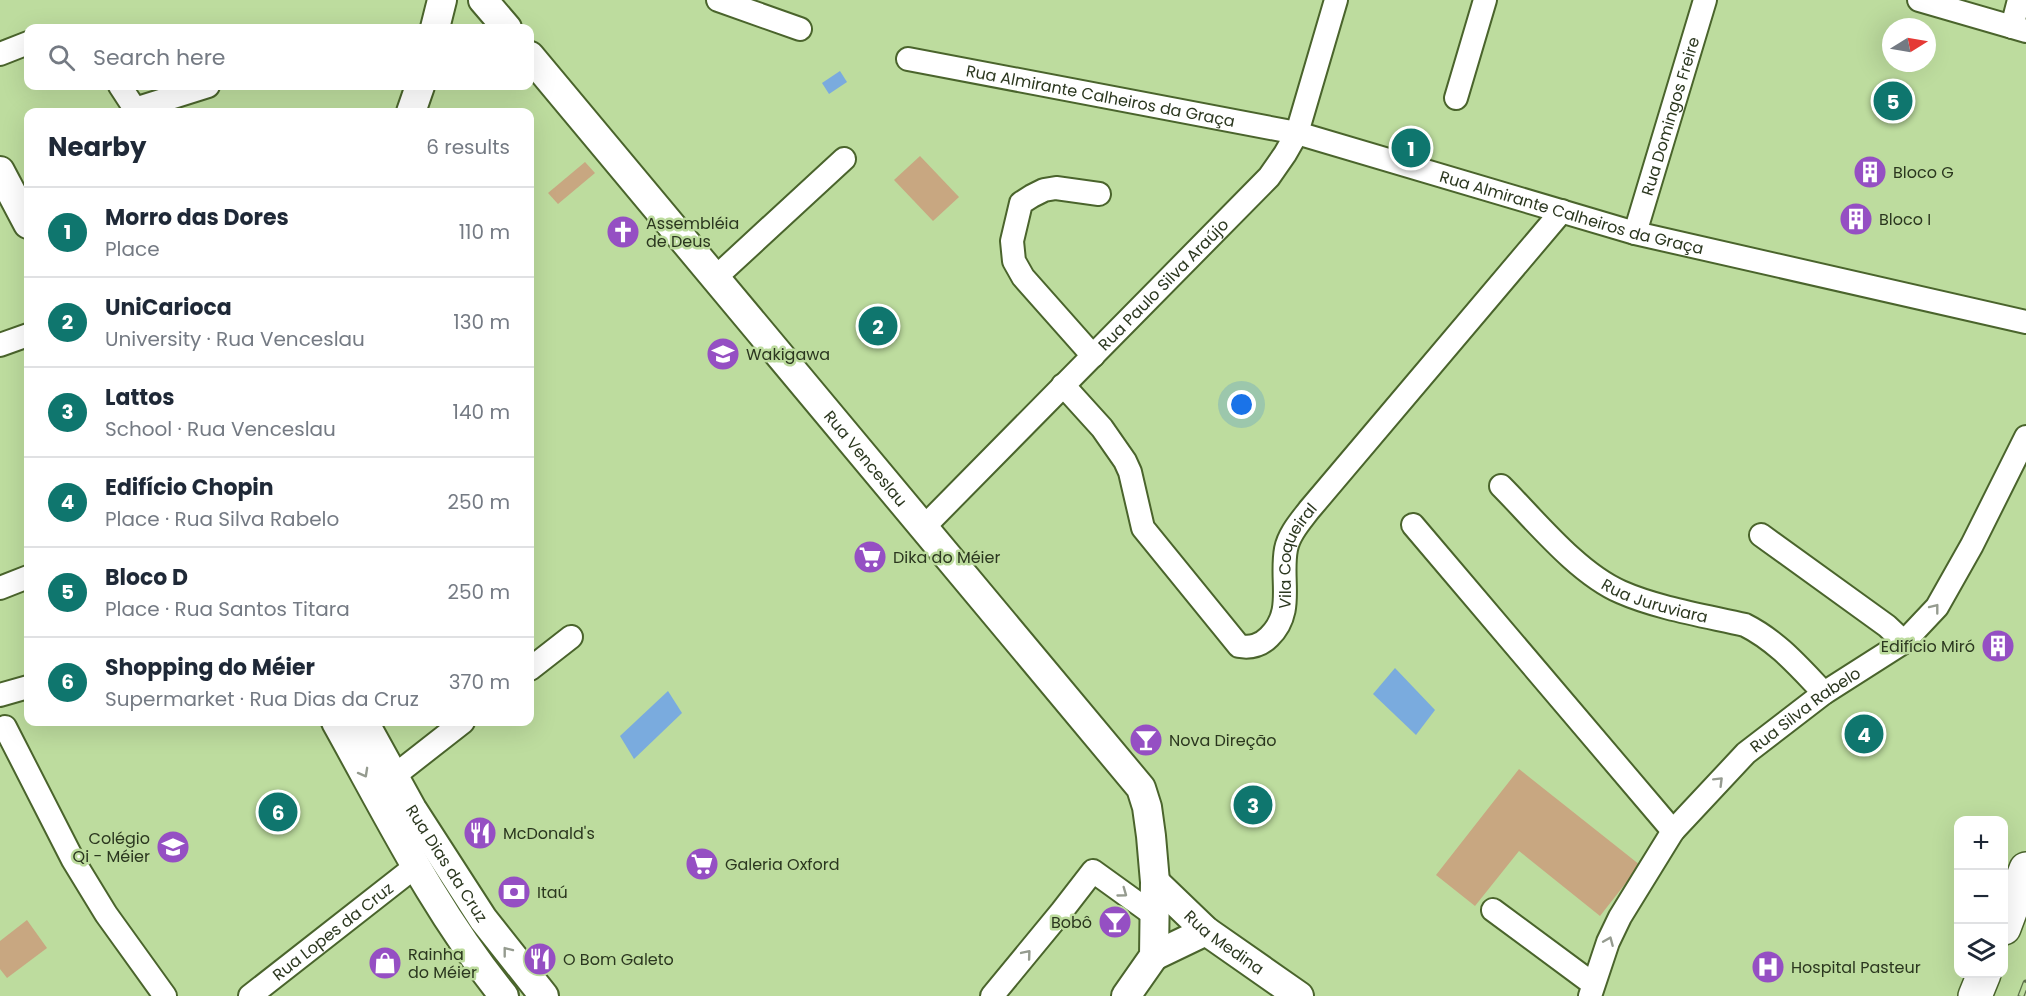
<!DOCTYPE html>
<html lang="en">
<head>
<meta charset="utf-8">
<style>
	:root { --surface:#fff; --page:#f2f2f3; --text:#1f2937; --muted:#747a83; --line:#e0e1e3; --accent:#0f766e }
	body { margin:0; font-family:Poppins,sans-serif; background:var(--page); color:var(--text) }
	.controls { position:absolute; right:18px; bottom:18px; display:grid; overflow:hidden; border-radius:12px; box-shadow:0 6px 24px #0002 }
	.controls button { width:54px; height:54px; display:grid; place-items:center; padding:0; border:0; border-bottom:2px solid var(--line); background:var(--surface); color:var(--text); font:30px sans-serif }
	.compass { position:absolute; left:1882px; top:18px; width:54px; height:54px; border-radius:50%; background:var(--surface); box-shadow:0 6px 24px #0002; rotate:79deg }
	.you { position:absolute; left:1242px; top:405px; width:21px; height:21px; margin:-15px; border:4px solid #fff; border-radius:50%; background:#1a73e8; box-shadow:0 0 0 9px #1a73e833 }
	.badge { display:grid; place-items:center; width:39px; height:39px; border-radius:50%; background:var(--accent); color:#fff; font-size:20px; font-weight:700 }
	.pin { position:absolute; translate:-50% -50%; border:3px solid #fff; box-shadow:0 2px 6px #0006 }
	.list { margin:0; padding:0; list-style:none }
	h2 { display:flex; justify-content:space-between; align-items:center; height:78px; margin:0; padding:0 24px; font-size:26px }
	h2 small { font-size:20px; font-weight:400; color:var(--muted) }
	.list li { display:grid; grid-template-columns:39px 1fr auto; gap:18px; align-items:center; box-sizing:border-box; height:90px; padding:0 24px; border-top:2px solid var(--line) }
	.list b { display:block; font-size:22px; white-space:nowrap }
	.list p { margin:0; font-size:20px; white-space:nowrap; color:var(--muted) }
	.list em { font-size:20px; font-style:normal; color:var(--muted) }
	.icon { flex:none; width:33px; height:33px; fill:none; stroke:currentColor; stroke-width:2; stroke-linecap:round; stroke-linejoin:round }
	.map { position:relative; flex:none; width:2026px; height:996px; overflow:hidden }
	.search { position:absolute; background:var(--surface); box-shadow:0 6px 24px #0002; left:24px; top:24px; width:510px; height:66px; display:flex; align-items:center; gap:15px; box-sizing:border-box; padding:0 21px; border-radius:12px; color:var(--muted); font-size:22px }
	.panel { position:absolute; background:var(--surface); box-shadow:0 6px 24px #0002; left:24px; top:108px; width:510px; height:618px; border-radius:12px }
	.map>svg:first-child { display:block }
	.green { fill:#c8a781 }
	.water { fill:#7aabde }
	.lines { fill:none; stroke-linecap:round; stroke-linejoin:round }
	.minor-casing { stroke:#4a642c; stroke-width:26 }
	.tertiary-casing { stroke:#4a642c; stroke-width:32 }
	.primary-casing { stroke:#4a642c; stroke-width:36 }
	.minor { stroke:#fff; stroke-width:22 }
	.tertiary { stroke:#fff; stroke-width:28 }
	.primary { stroke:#fff; stroke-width:33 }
	.rail-casing { stroke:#5d704b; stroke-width:7 }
	.rail { stroke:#bddc9e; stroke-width:4.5; stroke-dasharray:14; stroke-linecap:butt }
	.oneway { stroke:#959b8f }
	.labels { text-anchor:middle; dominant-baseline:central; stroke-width:5; stroke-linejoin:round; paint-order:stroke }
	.street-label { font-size:16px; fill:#2b371f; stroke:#bddc9e }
	.poi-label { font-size:16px; fill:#2b371f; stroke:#bddc9e; text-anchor:start }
</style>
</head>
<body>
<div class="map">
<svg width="2026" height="996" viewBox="0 0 2026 996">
	<rect width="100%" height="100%" fill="#bddc9e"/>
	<!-- green -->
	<g class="green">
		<path d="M920 156 959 197 933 221 894 180Z"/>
		<path d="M585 162 595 173 558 204 548 193Z"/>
		<path d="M1519 769 1640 865 1600 916 1519 851 1475 906 1436 875Z"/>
		<path d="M27 920 47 948 7 978 0 969V941Z"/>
	</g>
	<!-- water -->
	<g class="water">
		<path d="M840 71 847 82 829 94 822 83Z"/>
		<path d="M1395 668 1435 710 1416 735 1373 694Z"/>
		<path d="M668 691 682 713 634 759 620 736Z"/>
	</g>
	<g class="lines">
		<defs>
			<g id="minor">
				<path d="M718 0 800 29"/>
				<path d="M1919 0 2026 31"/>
				<path d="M2012 27 2019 0"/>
				<path d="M0 54 28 43"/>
				<path id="s1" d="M908 59 1297 133 1635 233 2026 322"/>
				<path d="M120 86 135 109 208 86"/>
				<path d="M1456 98 1485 0"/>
				<path id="s2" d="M1635 233 1705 0"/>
				<path d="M715 278 844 159"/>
				<path d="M0 345 28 335"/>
				<path d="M1093 356 1023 277 1014 261 1012 241 1021 203 1032 196 1044 190 1056 188 1099 194"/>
				<path id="s3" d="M1063 385 1102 428 1125 461 1130 472 1143 528 1239 646C1251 648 1260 646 1269 637 1295 612 1280 581 1286 549 1289 534 1300 522 1309 510L1562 211"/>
				<path id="s4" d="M1501 486C1534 519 1577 573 1621 592 1657 608 1706 616 1745 625 1777 641 1799 667 1824 693"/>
				<path d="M1413 525 1673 831"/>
				<path id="s5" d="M923 528 1269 177 1285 154 1297 133 1336 0"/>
				<path d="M1761 535 1887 626 1904 642"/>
				<path d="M0 588 28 577"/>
				<path d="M530 669 571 637"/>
				<path d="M0 695 28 687"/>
				<path d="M5 727 73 860 106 914 165 996"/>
				<path d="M394 776 463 722"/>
				<path d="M1493 910 1593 984"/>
				<path id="s6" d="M250 996 416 866"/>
				<path d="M992 996 1062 911 1093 871 1154 915"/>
				<path id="s7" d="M1590 996 1608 942 1620 917 1673 831 1746 753 1824 693 1904 642 1937 607 1972 545 2026 437"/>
			</g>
			<g id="tertiary">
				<path d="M483 0 507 28"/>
				<path d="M435 28 442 0"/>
				<path id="s8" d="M530 56 1141 788 1147 807 1151 836 1155 882 1154 956 1126 996"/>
				<path d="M411 112 420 86"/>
				<path d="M0 171 28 224"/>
				<path d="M336 722C388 815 436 913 504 996"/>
				<path id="s9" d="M364 722 412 809 483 919 544 996"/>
				<path id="s10" d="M1155 882 1206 931 1299 996"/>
				<path d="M1154 956 1206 931"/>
			</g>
			<g id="primary">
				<path d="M2004 928 2026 869"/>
				<path d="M1975 996 1984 974"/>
			</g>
		</defs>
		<!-- minor casing -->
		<use href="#minor" class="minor-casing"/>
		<!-- tertiary casing -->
		<use href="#tertiary" class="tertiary-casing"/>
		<!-- primary casing -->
		<use href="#primary" class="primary-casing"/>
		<!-- minor -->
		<use href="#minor" class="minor"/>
		<!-- tertiary -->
		<use href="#tertiary" class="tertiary"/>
		<!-- primary -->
		<use href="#primary" class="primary"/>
		<defs>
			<path id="rail" d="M2021 996 2026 983"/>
		</defs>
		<!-- rail casing -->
		<use href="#rail" class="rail-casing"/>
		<!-- rail -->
		<use href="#rail" class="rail"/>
	</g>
	<!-- one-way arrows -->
	<defs><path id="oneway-chevron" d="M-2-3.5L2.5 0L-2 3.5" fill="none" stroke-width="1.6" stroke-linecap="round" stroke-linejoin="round" transform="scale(1.5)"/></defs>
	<g class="oneway">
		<use href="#oneway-chevron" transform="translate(1935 608) rotate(-52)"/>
		<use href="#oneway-chevron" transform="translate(364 773) rotate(61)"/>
		<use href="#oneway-chevron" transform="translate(1719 781) rotate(-45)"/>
		<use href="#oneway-chevron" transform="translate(1123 893) rotate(36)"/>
		<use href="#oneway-chevron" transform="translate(1609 941) rotate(-67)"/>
		<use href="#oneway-chevron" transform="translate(507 951) rotate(-128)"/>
		<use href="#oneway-chevron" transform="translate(1027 954) rotate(-50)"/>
	</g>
	<!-- icons -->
	<defs>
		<symbol id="building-disc" viewBox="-11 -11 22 22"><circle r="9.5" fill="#954fc3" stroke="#bddc9e"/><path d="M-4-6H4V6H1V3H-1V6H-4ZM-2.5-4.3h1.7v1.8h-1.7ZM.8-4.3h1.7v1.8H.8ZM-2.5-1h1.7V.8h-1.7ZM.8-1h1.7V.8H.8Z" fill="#fff"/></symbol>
		<symbol id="church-disc" viewBox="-11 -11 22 22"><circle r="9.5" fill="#954fc3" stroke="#bddc9e"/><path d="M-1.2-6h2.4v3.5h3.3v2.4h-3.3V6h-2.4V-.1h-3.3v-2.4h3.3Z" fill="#fff"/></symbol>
		<symbol id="school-disc" viewBox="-11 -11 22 22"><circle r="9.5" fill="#954fc3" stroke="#bddc9e"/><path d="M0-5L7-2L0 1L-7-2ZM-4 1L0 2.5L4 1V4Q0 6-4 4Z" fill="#fff"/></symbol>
		<symbol id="supermarket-disc" viewBox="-11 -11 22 22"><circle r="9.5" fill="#954fc3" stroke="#bddc9e"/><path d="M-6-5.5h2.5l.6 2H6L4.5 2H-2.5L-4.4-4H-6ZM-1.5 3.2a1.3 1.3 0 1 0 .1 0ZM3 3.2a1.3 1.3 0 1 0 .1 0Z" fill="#fff"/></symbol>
		<symbol id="bar-disc" viewBox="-11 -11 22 22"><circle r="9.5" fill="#954fc3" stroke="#bddc9e"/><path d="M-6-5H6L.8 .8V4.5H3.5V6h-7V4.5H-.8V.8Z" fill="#fff"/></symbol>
		<symbol id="restaurant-disc" viewBox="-11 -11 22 22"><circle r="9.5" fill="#954fc3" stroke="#bddc9e"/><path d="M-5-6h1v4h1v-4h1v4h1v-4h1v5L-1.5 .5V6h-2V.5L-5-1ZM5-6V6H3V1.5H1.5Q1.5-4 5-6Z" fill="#fff"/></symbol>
		<symbol id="bank-disc" viewBox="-11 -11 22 22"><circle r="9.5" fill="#954fc3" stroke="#bddc9e"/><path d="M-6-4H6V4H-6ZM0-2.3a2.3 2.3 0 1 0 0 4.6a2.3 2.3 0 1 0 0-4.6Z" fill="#fff"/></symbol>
		<symbol id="shop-disc" viewBox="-11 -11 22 22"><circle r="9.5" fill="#954fc3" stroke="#bddc9e"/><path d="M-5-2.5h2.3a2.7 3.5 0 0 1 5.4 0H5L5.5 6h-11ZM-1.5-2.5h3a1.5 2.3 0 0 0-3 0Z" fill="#fff"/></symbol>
		<symbol id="hospital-disc" viewBox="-11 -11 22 22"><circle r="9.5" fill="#954fc3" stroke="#bddc9e"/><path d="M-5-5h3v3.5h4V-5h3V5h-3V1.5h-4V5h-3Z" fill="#fff"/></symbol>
	</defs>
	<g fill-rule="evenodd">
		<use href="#building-disc" x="1851" y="153" width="38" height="38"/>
		<use href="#building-disc" x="1837" y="200" width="38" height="38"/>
		<use href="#church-disc" x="604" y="213" width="38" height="38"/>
		<use href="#school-disc" x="704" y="335" width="38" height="38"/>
		<use href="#supermarket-disc" x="851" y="538" width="38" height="38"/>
		<use href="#building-disc" x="1979" y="627" width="38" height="38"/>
		<use href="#bar-disc" x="1127" y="721" width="38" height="38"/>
		<use href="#restaurant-disc" x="461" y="814" width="38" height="38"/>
		<use href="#school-disc" x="154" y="828" width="38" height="38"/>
		<use href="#supermarket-disc" x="683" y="845" width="38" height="38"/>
		<use href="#bank-disc" x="495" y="873" width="38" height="38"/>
		<use href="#bar-disc" x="1096" y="903" width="38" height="38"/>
		<use href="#restaurant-disc" x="521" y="940" width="38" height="38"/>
		<use href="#shop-disc" x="366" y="944" width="38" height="38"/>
		<use href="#hospital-disc" x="1749" y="948" width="38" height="38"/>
	</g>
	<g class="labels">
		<!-- street labels -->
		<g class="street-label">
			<text stroke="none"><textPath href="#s1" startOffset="196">Rua Almirante Calheiros da Graça</textPath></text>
			<text stroke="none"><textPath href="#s2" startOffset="122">Rua Domingos Freire</textPath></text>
			<text stroke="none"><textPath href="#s1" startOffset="682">Rua Almirante Calheiros da Graça</textPath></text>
			<text stroke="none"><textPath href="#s5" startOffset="342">Rua Paulo Silva Araújo</textPath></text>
			<text stroke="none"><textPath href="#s8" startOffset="524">Rua Venceslau</textPath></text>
			<text stroke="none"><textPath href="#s3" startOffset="441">Vila Coqueiral</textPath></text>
			<text stroke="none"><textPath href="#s4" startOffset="196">Rua Juruviara</textPath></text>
			<text stroke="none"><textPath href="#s7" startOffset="366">Rua Silva Rabelo</textPath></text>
			<text stroke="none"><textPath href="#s9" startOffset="164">Rua Dias da Cruz</textPath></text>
			<text stroke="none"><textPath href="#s6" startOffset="105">Rua Lopes da Cruz</textPath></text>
			<text stroke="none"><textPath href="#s10" startOffset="92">Rua Medina</textPath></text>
		</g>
		<!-- poi labels -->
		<g class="poi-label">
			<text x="1893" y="172">Bloco G</text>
			<text x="1879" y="219">Bloco I</text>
			<text x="646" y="223">Assembléia<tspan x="646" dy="18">de Deus</tspan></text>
			<text x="746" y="354">Wakigawa</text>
			<text x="893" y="557">Dika do Méier</text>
			<text x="1975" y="646" text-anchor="end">Edifício Miró</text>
			<text x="1169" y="740">Nova Direção</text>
			<text x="503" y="833">McDonald's</text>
			<text x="150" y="838" text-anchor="end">Colégio<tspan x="150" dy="18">Qi - Méier</tspan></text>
			<text x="725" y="864">Galeria Oxford</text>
			<text x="537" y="892">Itaú</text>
			<text x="1092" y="922" text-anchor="end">Bobô</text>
			<text x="408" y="954">Rainha<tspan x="408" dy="18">do Méier</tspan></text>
			<text x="563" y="959">O Bom Galeto</text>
			<text x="1791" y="967">Hospital Pasteur</text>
		</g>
	</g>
</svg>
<div class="controls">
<button>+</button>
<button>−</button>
<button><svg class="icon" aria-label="layers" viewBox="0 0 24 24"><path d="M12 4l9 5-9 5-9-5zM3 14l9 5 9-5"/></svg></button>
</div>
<svg class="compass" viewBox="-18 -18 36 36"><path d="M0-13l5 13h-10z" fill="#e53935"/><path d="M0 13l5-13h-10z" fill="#747a83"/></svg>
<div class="you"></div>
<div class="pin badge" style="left:1411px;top:148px">1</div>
<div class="pin badge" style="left:878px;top:326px">2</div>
<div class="pin badge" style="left:1253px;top:805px">3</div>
<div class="pin badge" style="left:1864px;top:734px">4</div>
<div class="pin badge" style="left:1893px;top:101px">5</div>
<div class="pin badge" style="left:278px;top:812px">6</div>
<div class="search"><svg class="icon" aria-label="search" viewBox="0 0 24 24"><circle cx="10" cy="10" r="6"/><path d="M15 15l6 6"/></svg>Search here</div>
<section class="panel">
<h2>Nearby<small>6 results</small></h2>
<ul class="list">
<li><span class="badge">1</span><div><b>Morro das Dores</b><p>Place</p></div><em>110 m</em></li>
<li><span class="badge">2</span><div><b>UniCarioca</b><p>University · Rua Venceslau</p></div><em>130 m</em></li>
<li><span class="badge">3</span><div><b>Lattos</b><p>School · Rua Venceslau</p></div><em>140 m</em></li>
<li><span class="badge">4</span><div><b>Edifício Chopin</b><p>Place · Rua Silva Rabelo</p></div><em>250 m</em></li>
<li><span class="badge">5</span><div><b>Bloco D</b><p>Place · Rua Santos Titara</p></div><em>250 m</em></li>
<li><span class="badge">6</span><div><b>Shopping do Méier</b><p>Supermarket · Rua Dias da Cruz</p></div><em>370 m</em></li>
</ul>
</section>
</div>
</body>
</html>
